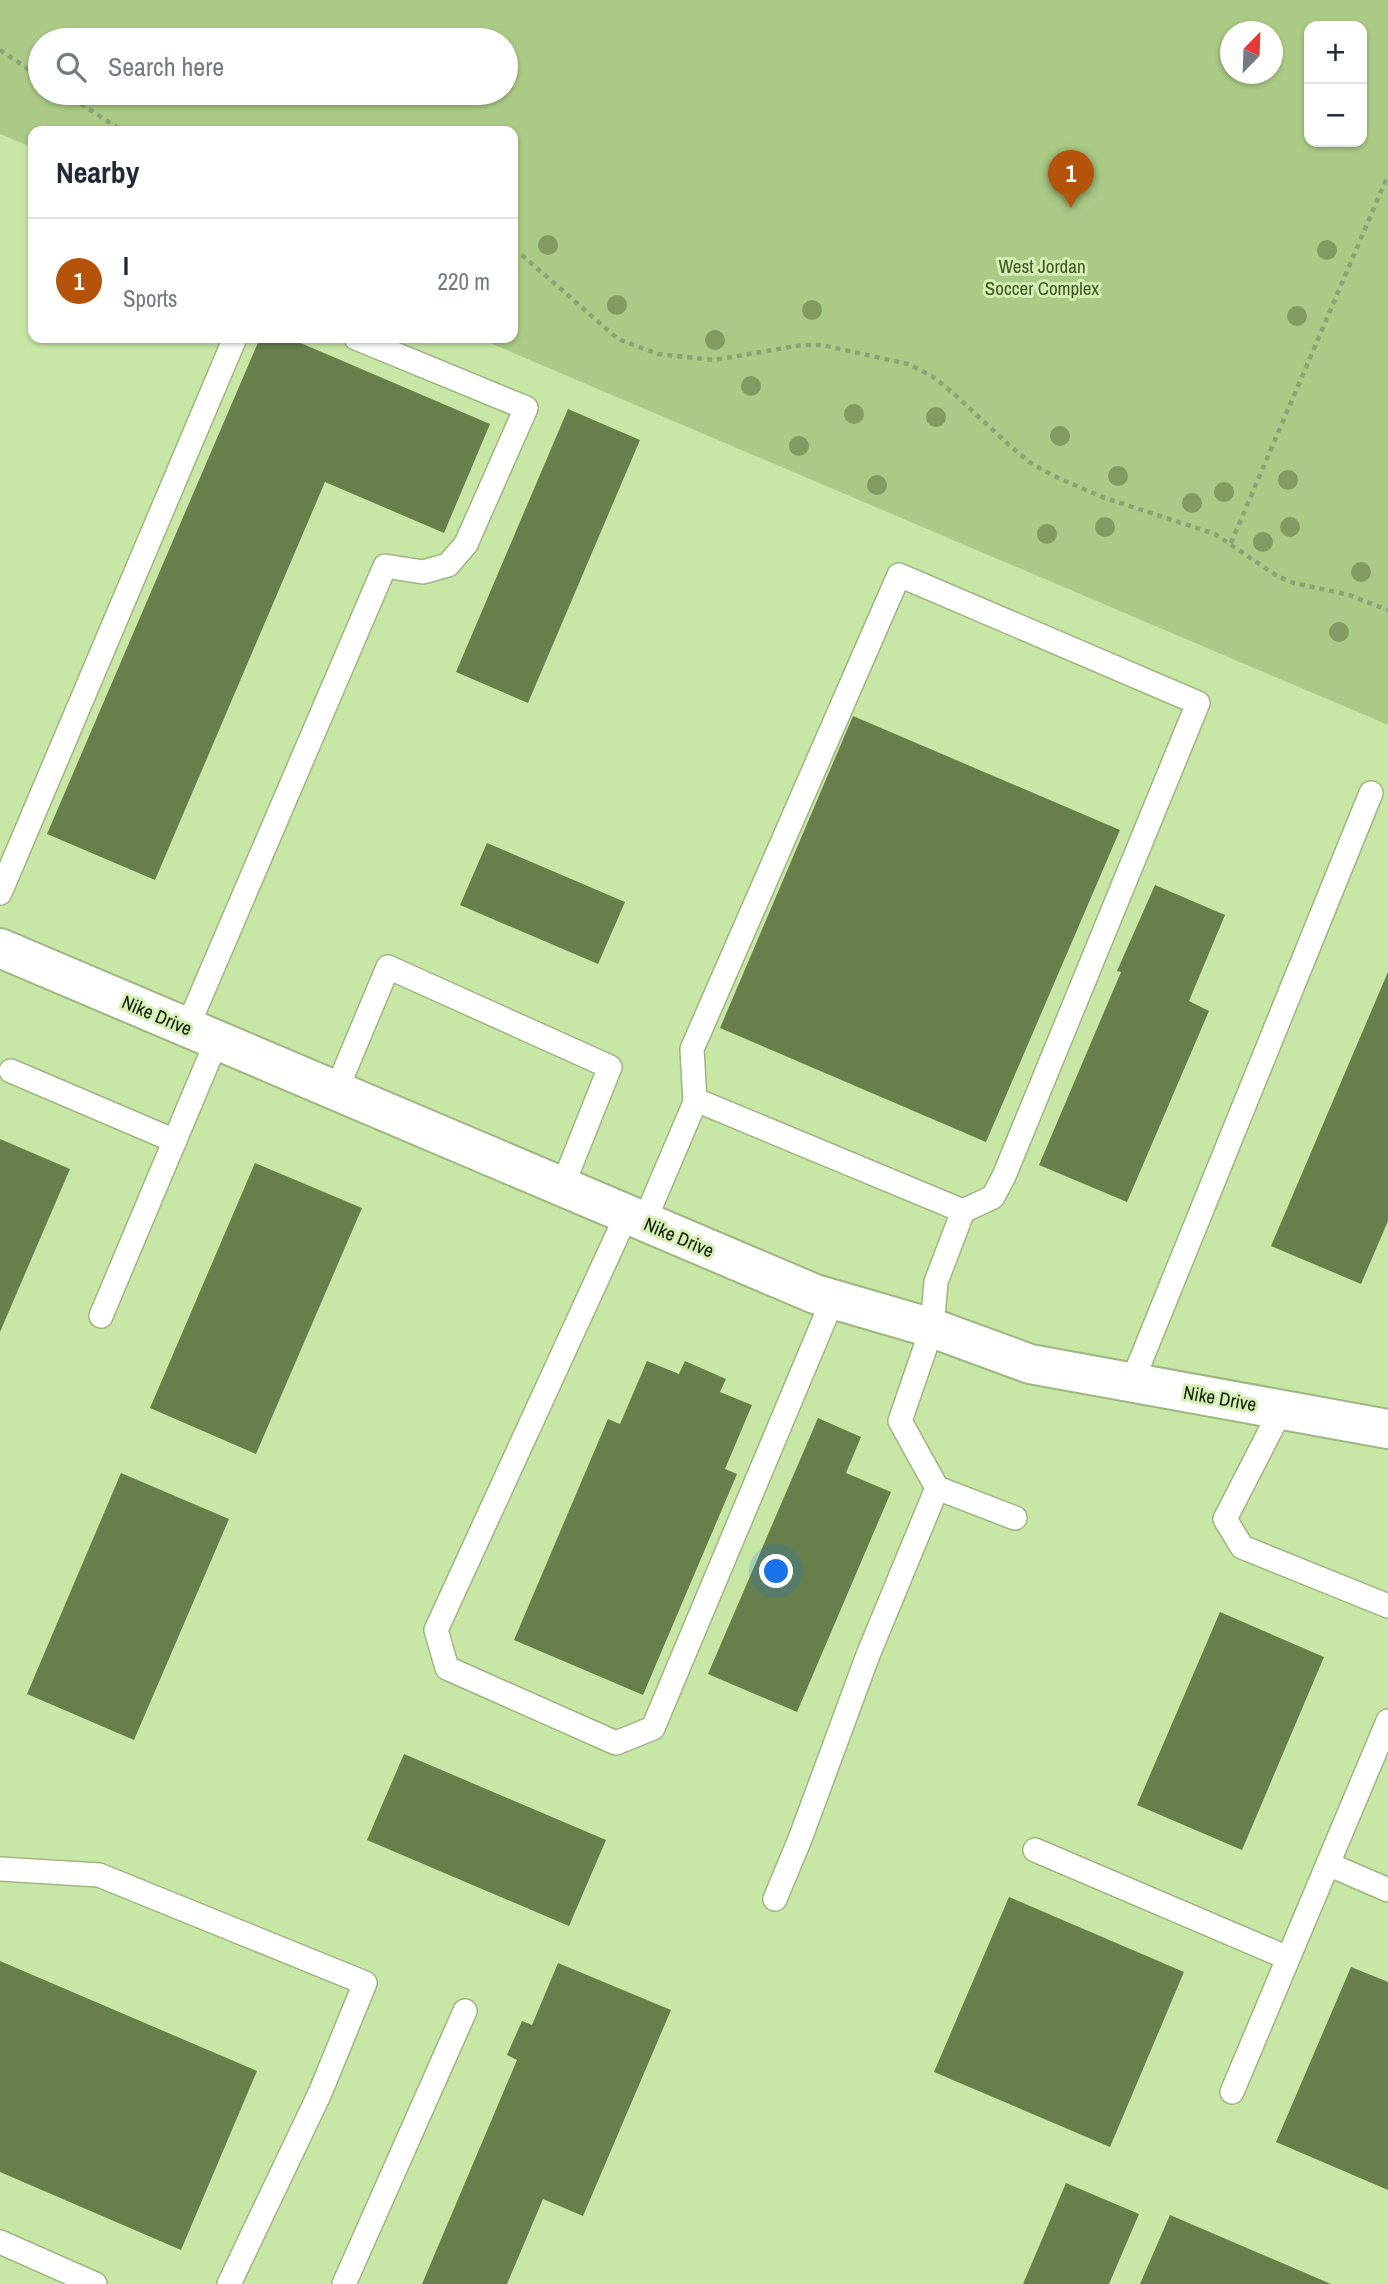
<!DOCTYPE html>
<html lang="en">
<head>
<meta charset="utf-8">
<style>
	:root { --surface:#fff; --page:#f2f2f3; --text:#1f2937; --muted:#747a83; --line:#e0e1e3; --accent:#b45309 }
	body { margin:0; font-family:"Archivo Narrow",sans-serif; background:var(--page); color:var(--text) }
	.controls { position:absolute; right:21px; top:21px; display:grid; overflow:hidden; border-radius:14px; box-shadow:0 2px 5px #0004 }
	.controls button { width:63px; height:63px; display:grid; place-items:center; padding:0; border:0; border-bottom:2px solid var(--line); background:var(--surface); color:var(--text); font:35px sans-serif }
	.compass { position:absolute; left:1220px; top:21px; width:63px; height:63px; border-radius:50%; background:var(--surface); box-shadow:0 2px 5px #0004; rotate:23deg }
	.you { position:absolute; left:777px; top:1572px; width:24px; height:24px; margin:-18px; border:5px solid #fff; border-radius:50%; background:#1a73e8; box-shadow:0 0 0 10px #1a73e833 }
	.badge { display:grid; place-items:center; width:46px; height:46px; border-radius:50%; background:var(--accent); color:#fff; font-size:23px; font-weight:700 }
	.pin { position:absolute; translate:-50% -58px; filter:drop-shadow(0 2px 4px #0008) }
	.pin::after { content:''; position:absolute; top:37px; width:24px; height:21px; background:inherit; clip-path:polygon(0 0,100% 0,50% 100%) }
	.list { margin:0; padding:0; list-style:none }
	h2 { display:flex; justify-content:space-between; align-items:center; height:91px; margin:0; padding:0 28px; font-size:30px }
	h2 small { font-size:23px; font-weight:400; color:var(--muted) }
	.list li { display:grid; grid-template-columns:46px 1fr auto; gap:21px; align-items:center; box-sizing:border-box; height:126px; padding:0 28px; border-top:2px solid var(--line) }
	.list b { display:block; font-size:26px; white-space:nowrap }
	.list p { margin:0; font-size:23px; white-space:nowrap; color:var(--muted) }
	.list em { font-size:23px; font-style:normal; color:var(--muted) }
	.icon { flex:none; width:38px; height:38px; fill:none; stroke:currentColor; stroke-width:2; stroke-linecap:round; stroke-linejoin:round }
	.map { position:relative; flex:none; width:1388px; height:2284px; overflow:hidden }
	.search { position:absolute; background:var(--surface); box-shadow:0 2px 5px #0004; left:28px; top:28px; width:490px; height:77px; display:flex; align-items:center; gap:18px; box-sizing:border-box; padding:0 24px; border-radius:38px; color:var(--muted); font-size:26px }
	.panel { position:absolute; background:var(--surface); box-shadow:0 2px 5px #0004; left:28px; top:126px; width:490px; height:217px; border-radius:14px }
	.map>svg:first-child { display:block }
	.built { fill:#c8e6a6 }
	.green { fill:#abca85; fill-rule:evenodd }
	.building { fill:#687f4b }
	.lines { fill:none; stroke-linecap:round; stroke-linejoin:round }
	.lane-casing { stroke:#9eb680; stroke-width:26 }
	.secondary-casing { stroke:#9eb680; stroke-width:42 }
	.path { stroke:#8ea277; stroke-width:4.5; stroke-dasharray:5 5; stroke-linecap:butt }
	.lane { stroke:#fff; stroke-width:23 }
	.secondary { stroke:#fff; stroke-width:38 }
	.tree { fill:#839b63 }
	.labels { text-anchor:middle; dominant-baseline:central; stroke-width:6; stroke-linejoin:round; paint-order:stroke }
	.park-label { font-size:19px; fill:#40571e; stroke:#d5efb7 }
	.street-label { font-size:19px; fill:#141d08; stroke:#d5efb7 }
</style>
</head>
<body>
<div class="map">
<svg width="1388" height="2284" viewBox="0 0 1388 2284">
	<rect width="100%" height="100%" fill="#d5efb7"/>
	<!-- built -->
	<path class="built" d="M0 134 33 148V338H478L1388 725V2284H0Z"/>
	<!-- green -->
	<path class="green" d="M0 0H1388V725L478 338H513V131H33V148L0 134ZM1362 26V142H1309V26ZM1230 32H1272V74H1230ZM40 40H506V93H40Z"/>
	<!-- building -->
	<g class="building">
		<path d="M260 338H289L490 424 444 533 325 482 155 880 47 834Z"/>
		<path d="M568 409 640 440 528 703 456 672Z"/>
		<path d="M853 716 1120 830 986 1142 720 1028Z"/>
		<path d="M487 843 625 902 598 964 460 905Z"/>
		<path d="M1155 885 1225 915 1189 1001 1209 1011 1127 1202 1039 1165 1121 972 1117 971Z"/>
		<path d="M1388 972V1221L1361 1284 1271 1246Z"/>
		<path d="M0 1139 70 1169 0 1332Z"/>
		<path d="M255 1163 362 1208 256 1454 150 1408Z"/>
		<path d="M647 1361 679 1374 685 1361 726 1379 720 1392 752 1405 725 1469 737 1474 643 1695 514 1640 608 1419 620 1424Z"/>
		<path d="M818 1418 861 1437 846 1473 891 1492 797 1712 708 1674Z"/>
		<path d="M121 1473 229 1519 134 1740 27 1694Z"/>
		<path d="M1220 1612 1324 1657 1242 1850 1137 1805Z"/>
		<path d="M404 1754 606 1840 569 1926 367 1840Z"/>
		<path d="M1009 1897 1184 1972 1110 2147 934 2072Z"/>
		<path d="M0 1961 257 2071 181 2250 0 2172Z"/>
		<path d="M558 1963 671 2010 583 2216 543 2199 507 2284H422L517 2060 507 2055 522 2021 532 2025Z"/>
		<path d="M1351 1967 1388 1982V2190L1276 2142Z"/>
		<path d="M1066 2183 1139 2214 1109 2284H1023Z"/>
		<path d="M1170 2215 1331 2284H1140Z"/>
	</g>
	<g class="lines">
		<defs>
			<g id="lane">
				<path d="M0 893 235 338"/>
				<path d="M187 1028 385 566 423 572 448 565 466 544 526 408 356 338"/>
				<path d="M11 1071 175 1141"/>
				<path d="M336 1091 388 967 610 1067 562 1187"/>
				<path d="M695 1102 692 1049 899 575 1198 703 1004 1176 993 1197 963 1211"/>
				<path d="M627 1214 436 1630 447 1668 616 1743 653 1728 833 1299"/>
				<path d="M644 1222 696 1100 963 1211 936 1282 932 1328 900 1421 937 1488 1015 1518"/>
				<path d="M101 1316 217 1040"/>
				<path d="M1132 1382 1371 793"/>
				<path d="M1281 1410 1225 1519 1242 1547 1388 1606"/>
				<path d="M1035 1850 1288 1958"/>
				<path d="M1328 1864 1388 1890"/>
				<path d="M0 1869 99 1875 365 1983 320 2093 229 2284"/>
				<path d="M775 1899 800 1839 868 1655 937 1488"/>
				<path d="M1232 2092 1388 1721"/>
				<path d="M0 2242 95 2284"/>
				<path d="M344 2284 465 2011"/>
			</g>
			<path id="secondary" d="M0 948 815 1294 932 1328 1030 1364 1388 1429"/>
		</defs>
		<!-- lane casing -->
		<use href="#lane" class="lane-casing"/>
		<!-- secondary casing -->
		<use href="#secondary" class="secondary-casing"/>
		<!-- path -->
		<g class="path">
			<path d="M0 50 40 77"/>
			<path d="M64 93 123 131"/>
			<path d="M513 250 522 255 618 339 658 354 714 360 802 345H822L908 364 932 376 952 392 1009 445 1029 462 1054 476 1102 497 1215 534 1277 576 1294 583 1349 595 1388 610"/>
			<path d="M1231 543 1388 175"/>
		</g>
		<!-- lane -->
		<use href="#lane" class="lane"/>
		<!-- secondary -->
		<use href="#secondary" class="secondary"/>
	</g>
	<!-- trees -->
	<g class="tree">
		<circle cx="548" cy="245" r="10"/>
		<circle cx="1327" cy="250" r="10"/>
		<circle cx="617" cy="305" r="10"/>
		<circle cx="812" cy="310" r="10"/>
		<circle cx="1297" cy="316" r="10"/>
		<circle cx="715" cy="340" r="10"/>
		<circle cx="751" cy="386" r="10"/>
		<circle cx="854" cy="414" r="10"/>
		<circle cx="936" cy="417" r="10"/>
		<circle cx="1060" cy="436" r="10"/>
		<circle cx="799" cy="446" r="10"/>
		<circle cx="1118" cy="476" r="10"/>
		<circle cx="1288" cy="480" r="10"/>
		<circle cx="877" cy="485" r="10"/>
		<circle cx="1224" cy="492" r="10"/>
		<circle cx="1192" cy="503" r="10"/>
		<circle cx="1105" cy="527" r="10"/>
		<circle cx="1290" cy="527" r="10"/>
		<circle cx="1047" cy="534" r="10"/>
		<circle cx="1263" cy="542" r="10"/>
		<circle cx="1361" cy="572" r="10"/>
		<circle cx="1339" cy="632" r="10"/>
	</g>
	<g class="labels">
		<!-- park labels -->
		<g class="park-label">
			<text x="1042" y="266">West Jordan<tspan x="1042" dy="22">Soccer Complex</tspan></text>
		</g>
		<!-- street labels -->
		<g class="street-label">
			<text transform="translate(157 1015) rotate(23)">Nike Drive</text>
			<text transform="translate(679 1237) rotate(23)">Nike Drive</text>
			<text transform="translate(1220 1398) rotate(10)">Nike Drive</text>
		</g>
	</g>
</svg>
<div class="controls">
<button>+</button>
<button>−</button>
</div>
<svg class="compass" viewBox="-18 -18 36 36"><path d="M0-13l5 13h-10z" fill="#e53935"/><path d="M0 13l5-13h-10z" fill="#747a83"/></svg>
<div class="you"></div>
<div class="pin badge" style="left:1071px;top:208px">1</div>
<div class="search"><svg class="icon" aria-label="search" viewBox="0 0 24 24"><circle cx="10" cy="10" r="6"/><path d="M15 15l6 6"/></svg>Search here</div>
<section class="panel">
<h2>Nearby<small></small></h2>
<ul class="list">
<li><span class="badge">1</span><div><b>I</b><p>Sports</p></div><em>220 m</em></li>
</ul>
</section>
</div>
</body>
</html>
